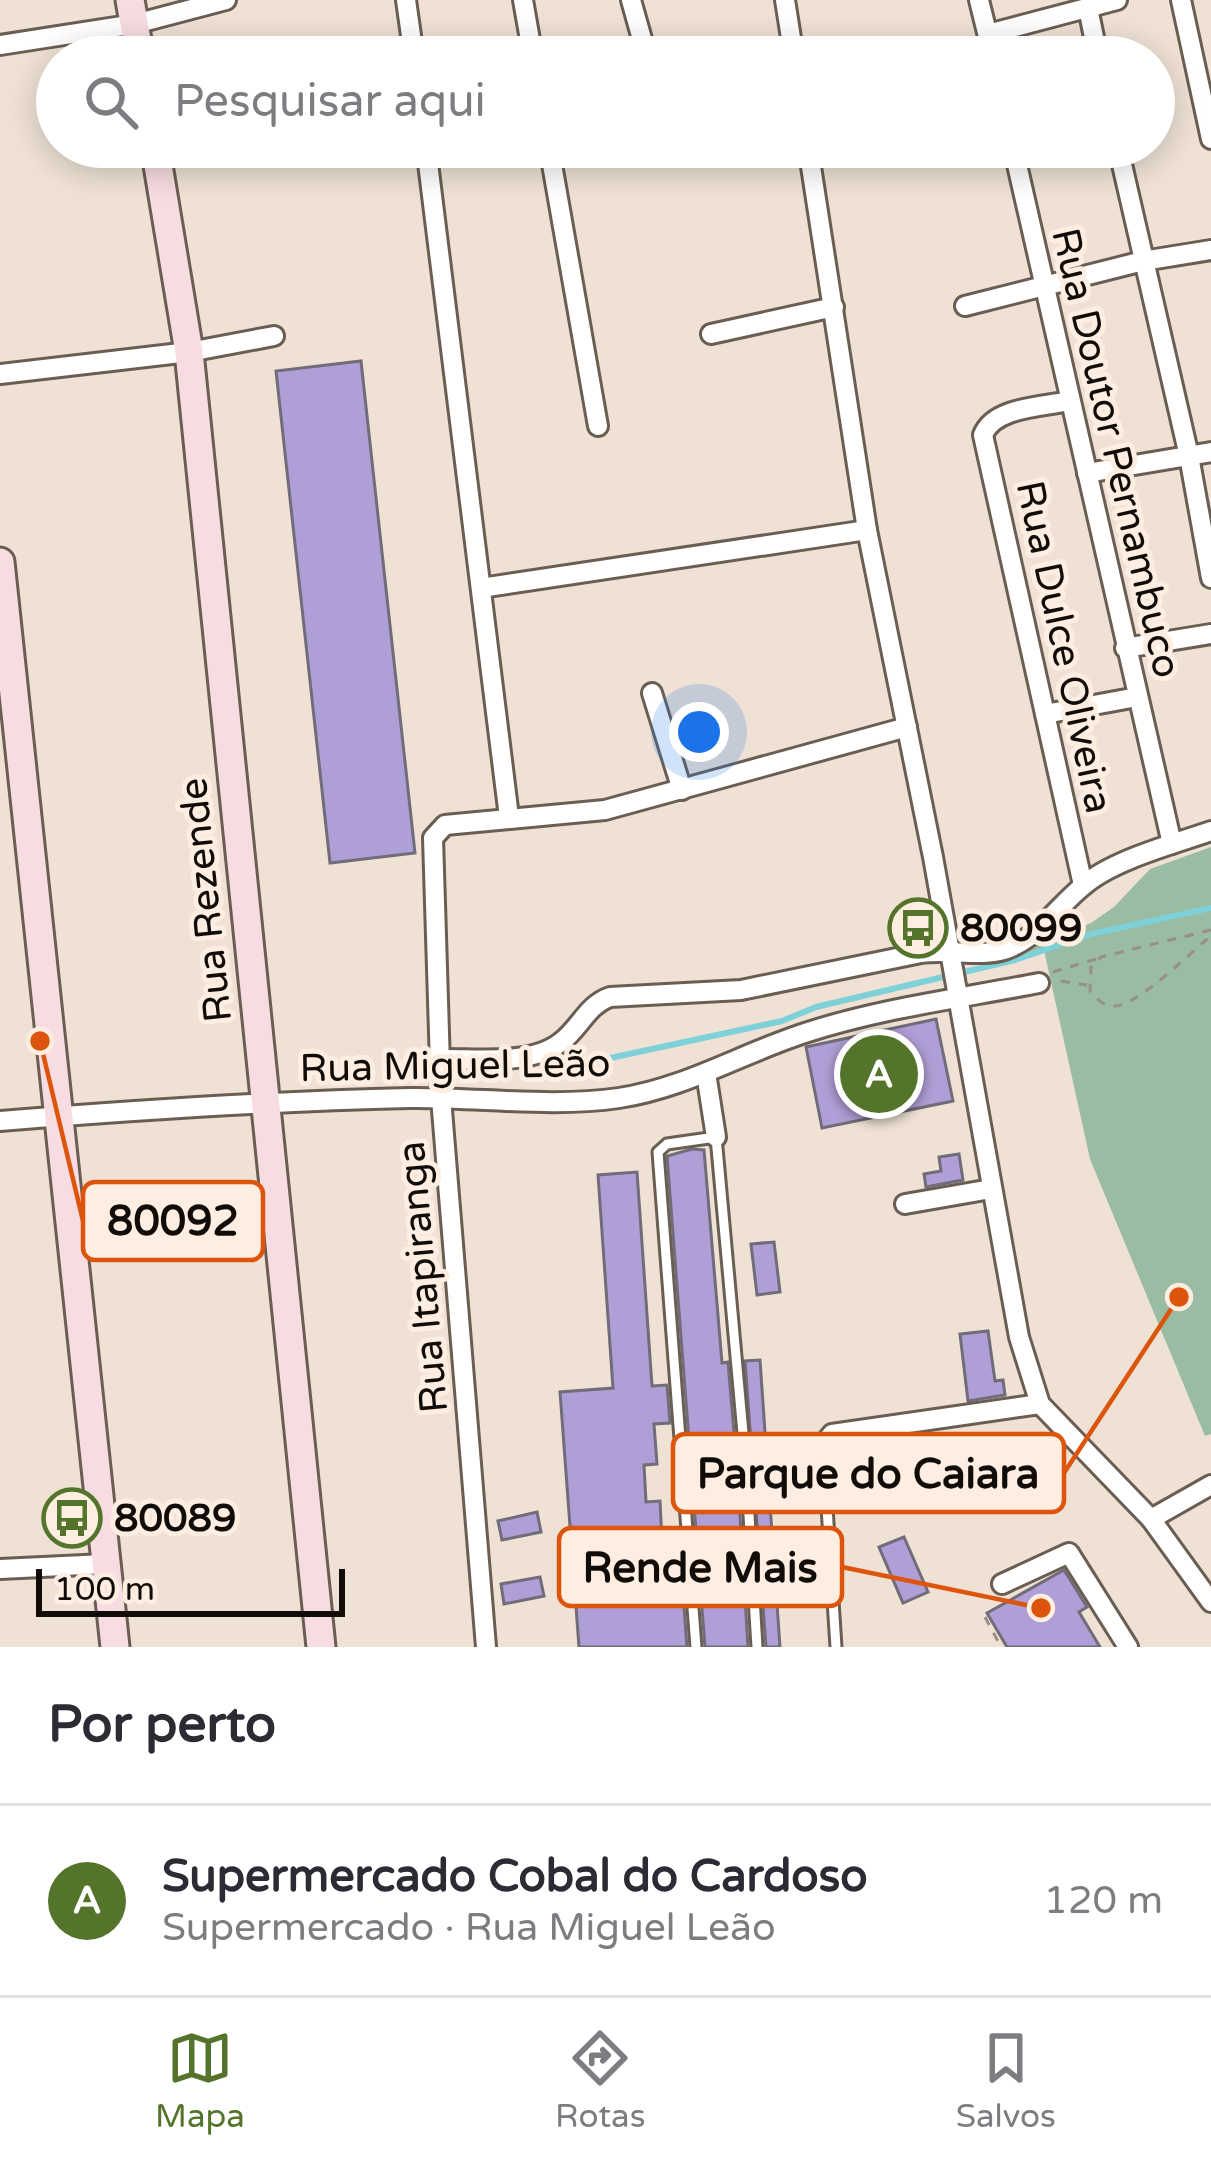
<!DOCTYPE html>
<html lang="pt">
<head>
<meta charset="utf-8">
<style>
	:root { --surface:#fff; --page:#f2f2f3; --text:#2b2b33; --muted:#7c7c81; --line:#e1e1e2; --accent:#53742a }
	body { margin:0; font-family:"Varela Round",sans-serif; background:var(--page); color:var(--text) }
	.scale { position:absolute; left:36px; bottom:30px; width:309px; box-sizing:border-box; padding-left:12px; border:6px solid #110c08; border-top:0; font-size:33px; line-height:42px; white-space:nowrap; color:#110c08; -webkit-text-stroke:9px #fdeee1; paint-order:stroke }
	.you { position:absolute; left:699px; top:732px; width:42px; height:42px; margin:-30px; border:9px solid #fff; border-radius:50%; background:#1a73e8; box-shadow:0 0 0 18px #1a73e833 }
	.badge { display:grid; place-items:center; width:78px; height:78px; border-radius:50%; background:var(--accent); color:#fff; font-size:39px; font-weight:700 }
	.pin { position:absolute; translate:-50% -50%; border:6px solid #fff; box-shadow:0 3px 12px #0006 }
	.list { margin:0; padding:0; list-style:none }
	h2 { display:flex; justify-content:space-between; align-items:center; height:156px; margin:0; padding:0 48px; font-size:51px }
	h2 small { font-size:39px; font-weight:400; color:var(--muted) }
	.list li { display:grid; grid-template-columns:78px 1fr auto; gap:36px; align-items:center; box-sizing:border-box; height:192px; padding:0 48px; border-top:3px solid var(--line) }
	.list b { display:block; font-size:45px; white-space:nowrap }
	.list p { margin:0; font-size:39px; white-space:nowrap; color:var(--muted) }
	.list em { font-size:39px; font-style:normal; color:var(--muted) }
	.icon { flex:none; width:66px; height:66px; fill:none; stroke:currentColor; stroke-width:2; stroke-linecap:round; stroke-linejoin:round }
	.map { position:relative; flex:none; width:1211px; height:1647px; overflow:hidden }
	.search { position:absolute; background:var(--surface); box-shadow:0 6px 30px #0003; left:36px; right:36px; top:36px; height:132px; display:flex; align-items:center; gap:30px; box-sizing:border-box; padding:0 42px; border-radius:66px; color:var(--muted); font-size:45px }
	.sheet { height:348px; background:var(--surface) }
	nav { display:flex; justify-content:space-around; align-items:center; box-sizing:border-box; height:168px; border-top:3px solid var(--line); background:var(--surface); font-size:33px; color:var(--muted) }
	nav a { display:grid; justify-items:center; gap:6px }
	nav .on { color:var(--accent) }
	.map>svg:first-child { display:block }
	.green { fill:#9abca2 }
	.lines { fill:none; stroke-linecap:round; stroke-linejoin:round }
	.stream { stroke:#7ed0d9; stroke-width:6 }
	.building { fill:#b09ed6; stroke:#706c7a; stroke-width:3 }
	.lane-casing { stroke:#6a5e53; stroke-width:15 }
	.street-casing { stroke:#6a5e53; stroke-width:24 }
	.secondary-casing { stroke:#6a5e53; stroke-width:33 }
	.path { stroke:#988e84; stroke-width:3; stroke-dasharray:9 9; stroke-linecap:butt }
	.lane { stroke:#fff; stroke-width:9 }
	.street { stroke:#fff; stroke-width:18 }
	.secondary { stroke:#f7dde1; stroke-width:27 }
	.labels { text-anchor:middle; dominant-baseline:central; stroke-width:10; stroke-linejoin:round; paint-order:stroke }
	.street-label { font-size:39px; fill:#110c08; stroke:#fdeee1 }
	.poi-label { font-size:39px; font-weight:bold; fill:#110c08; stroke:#fdeee1; text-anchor:start }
	.leader { fill:none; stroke:#dd550c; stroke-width:4.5 }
	.callout-dot { fill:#dd550c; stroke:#fdeee1; stroke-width:4.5 }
	.callout { fill:#fdeee1; stroke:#dd550c; stroke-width:4.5 }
	.callout-label { font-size:42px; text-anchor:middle; font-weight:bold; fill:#110c08 }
</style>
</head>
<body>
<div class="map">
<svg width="1211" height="1647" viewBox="0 0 1211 1647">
	<rect width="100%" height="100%" fill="#efe1d4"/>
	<!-- green -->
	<path class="green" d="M1211 847V1434L1205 1436 1090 1159 1044 950 973 969 1091 923 1114 907 1150 869Z"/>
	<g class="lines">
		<!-- stream -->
		<path class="stream" d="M564 1068 782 1021 816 1007 1015 960 1091 934 1211 908"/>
	</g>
	<!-- building -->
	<g class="building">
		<path d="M361 361 415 853 330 863 276 371Z"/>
		<path d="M936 1019 953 1101 822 1128 806 1047Z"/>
		<path d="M692 1149 704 1150 722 1363 728 1362 737 1467 748 1647H705L667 1156Z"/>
		<path d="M959 1154 963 1180 926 1187 924 1174 941 1171 939 1157Z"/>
		<path d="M637 1172 652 1386 667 1385 670 1423 654 1424 657 1464 644 1465 646 1502 660 1501 662 1540 679 1539 687 1647H579L560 1392 613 1388 598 1175Z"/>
		<path d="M774 1242 780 1292 757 1295 751 1244Z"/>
		<path d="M988 1331 995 1381 1003 1380 1005 1395 968 1401 960 1334Z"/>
		<path d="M760 1360 773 1547 780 1647H766L745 1361Z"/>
		<path d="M537 1512 541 1532 502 1540 498 1521Z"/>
		<path d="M904 1537 928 1592 903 1603 879 1547Z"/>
		<path d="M1064 1570 1087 1607 1079 1612 1100 1647H1007L987 1613Z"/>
		<path d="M540 1577 544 1596 504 1604 501 1584Z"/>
	</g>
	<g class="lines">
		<defs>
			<g id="lane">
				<path d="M823 1445 836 1647"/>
				<path d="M696 1647 658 1152 667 1144 716 1137 746 1466 757 1647"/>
			</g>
			<g id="street">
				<path d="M406 0 414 57"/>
				<path d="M523 0 533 57"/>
				<path d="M631 0 647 57"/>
				<path d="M785 0 794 57"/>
				<path d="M979 0 993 57"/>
				<path d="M1181 0 1211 139"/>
				<path d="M1088 8 1098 57"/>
				<path d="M988 34 1117 0"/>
				<path d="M0 45 135 24 226 0"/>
				<path d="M426 147 509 817"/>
				<path d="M549 147 598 426"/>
				<path d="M808 147 867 530 933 857 1019 1337 1040 1404 1151 1519 1211 1602"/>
				<path d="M1013 147 1172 844"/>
				<path d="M1118 147 1189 456 1211 578"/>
				<path d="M965 306 1143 261 1211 250"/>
				<path d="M711 334 834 307"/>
				<path d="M0 374 189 352 274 336"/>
				<path d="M1069 401C1042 407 994 407 983 435L1083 885"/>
				<path d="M1087 473 1211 452"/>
				<path d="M481 588 867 530"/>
				<path d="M1125 648 1211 634"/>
				<path d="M652 693 682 790"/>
				<path d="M1045 714 1137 697"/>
				<path d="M439 1059C476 1058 531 1066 561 1042 580 1028 587 1005 610 997L741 990 921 953C947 949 982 957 1004 950 1037 939 1057 907 1083 886 1112 860 1174 844 1211 831"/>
				<path d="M706 1073 716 1137"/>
				<path d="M0 1121C136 1110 273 1101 409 1098 478 1097 551 1108 619 1098 686 1088 744 1052 808 1032 883 1008 962 998 1039 983"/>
				<path d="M905 1204 991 1189"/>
				<path d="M823 1445 832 1434 1040 1404"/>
				<path d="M1151 1519 1211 1485"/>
				<path d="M0 1569 105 1564"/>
				<path d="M1002 1584 1069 1553 1128 1647"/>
				<path d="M486 1647 441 1098 433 838 445 825 605 810 907 727"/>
			</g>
			<g id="secondary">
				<path d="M130 0 140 57"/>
				<path d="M155 147 189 352 321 1647"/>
				<path d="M0 562 115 1647"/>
			</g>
		</defs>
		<!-- lane casing -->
		<use href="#lane" class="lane-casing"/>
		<!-- street casing -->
		<use href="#street" class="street-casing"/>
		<!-- secondary casing -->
		<use href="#secondary" class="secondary-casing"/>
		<!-- path -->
		<g class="path">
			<path d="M1211 930 1101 957 1091 967 1090 991C1097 999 1103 1006 1115 1006 1137 1006 1191 952 1211 936"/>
			<path d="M1053 972 1096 959"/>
			<path d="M1061 981 1087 985"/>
			<path d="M985 1617 1001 1647"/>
		</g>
		<!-- lane -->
		<use href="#lane" class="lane"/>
		<!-- street -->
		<use href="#street" class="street"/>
		<!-- secondary -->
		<use href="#secondary" class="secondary"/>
	</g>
	<!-- icons -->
	<defs>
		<symbol id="bus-ring" viewBox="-11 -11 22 22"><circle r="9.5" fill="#fdeee1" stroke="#53742a" stroke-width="1.5"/><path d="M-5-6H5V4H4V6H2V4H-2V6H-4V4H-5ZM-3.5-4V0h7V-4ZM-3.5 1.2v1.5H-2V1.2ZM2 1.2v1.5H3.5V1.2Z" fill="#53742a"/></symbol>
	</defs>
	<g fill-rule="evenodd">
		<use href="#bus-ring" x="885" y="895" width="66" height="66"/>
		<use href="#bus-ring" x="39" y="1485" width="66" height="66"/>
	</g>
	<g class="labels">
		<!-- street labels -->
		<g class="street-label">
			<text transform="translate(1116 453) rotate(77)">Rua Doutor Pernambuco</text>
			<text transform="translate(1064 647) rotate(78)">Rua Dulce Oliveira</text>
			<text transform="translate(206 900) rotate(-96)">Rua Rezende</text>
			<text transform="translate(455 1066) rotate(-1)">Rua Miguel Leão</text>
			<text transform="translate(423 1277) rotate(-95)">Rua Itapiranga</text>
		</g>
		<!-- poi labels -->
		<g class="poi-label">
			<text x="960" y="928">80099</text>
			<text x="114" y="1518">80089</text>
		</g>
	</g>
	<!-- callouts -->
	<path class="leader" d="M40 1041L83 1221M1179 1297L1064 1473M1041 1608L842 1567"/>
	<g class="callout-dot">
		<circle cx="40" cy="1041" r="12"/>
		<circle cx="1179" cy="1297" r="12"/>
		<circle cx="1041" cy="1608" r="12"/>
	</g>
	<g class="callout">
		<rect x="83" y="1182" width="180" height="78" rx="12"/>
		<rect x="673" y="1434" width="391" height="78" rx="12"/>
		<rect x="559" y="1528" width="283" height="78" rx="12"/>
	</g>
	<g class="callout-label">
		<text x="173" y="1235">80092</text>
		<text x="868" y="1488">Parque do Caiara</text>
		<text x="700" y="1582">Rende Mais</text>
	</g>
</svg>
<div class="scale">100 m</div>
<div class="you"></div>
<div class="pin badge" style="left:879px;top:1074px">A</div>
<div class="search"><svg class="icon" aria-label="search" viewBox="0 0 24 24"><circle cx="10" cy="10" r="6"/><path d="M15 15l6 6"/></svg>Pesquisar aqui</div>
</div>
<section class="sheet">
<h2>Por perto<small></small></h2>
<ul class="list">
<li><span class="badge">A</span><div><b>Supermercado Cobal do Cardoso</b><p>Supermercado · Rua Miguel Leão</p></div><em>120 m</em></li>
</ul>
</section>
<nav>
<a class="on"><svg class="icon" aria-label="map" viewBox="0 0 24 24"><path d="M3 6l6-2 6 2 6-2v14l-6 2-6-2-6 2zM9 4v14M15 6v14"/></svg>Mapa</a>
<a><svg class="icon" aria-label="directions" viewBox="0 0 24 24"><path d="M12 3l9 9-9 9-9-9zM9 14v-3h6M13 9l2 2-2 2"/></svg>Rotas</a>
<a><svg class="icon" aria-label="saved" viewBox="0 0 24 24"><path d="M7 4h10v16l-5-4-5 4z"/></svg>Salvos</a>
</nav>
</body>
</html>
